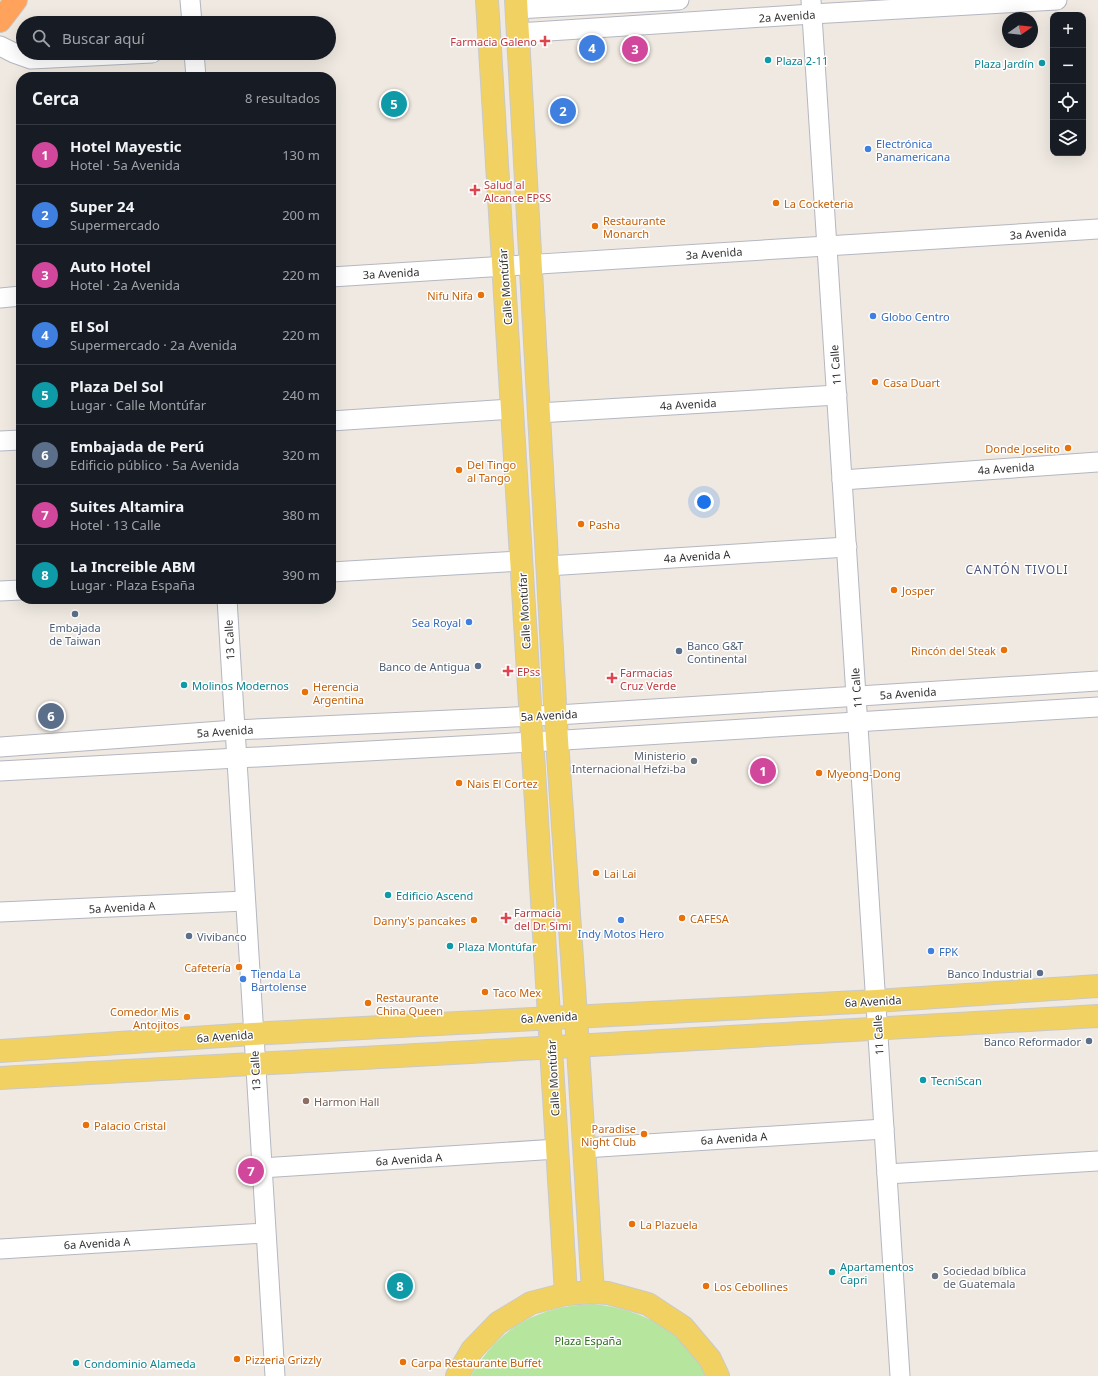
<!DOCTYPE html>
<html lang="es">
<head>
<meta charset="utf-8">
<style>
	:root { --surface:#171b24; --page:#242831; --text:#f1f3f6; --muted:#9ea1a6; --line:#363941; --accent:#0b8043 }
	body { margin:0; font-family:"Noto Sans",sans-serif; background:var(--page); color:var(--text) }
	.controls { position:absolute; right:12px; top:12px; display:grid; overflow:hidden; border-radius:8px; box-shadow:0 4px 16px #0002 }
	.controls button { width:36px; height:36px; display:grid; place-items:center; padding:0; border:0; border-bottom:1px solid var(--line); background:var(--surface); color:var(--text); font:20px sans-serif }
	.compass { position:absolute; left:1002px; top:12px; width:36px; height:36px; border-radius:50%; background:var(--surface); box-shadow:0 4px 16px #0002; rotate:76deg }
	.you { position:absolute; left:704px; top:502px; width:14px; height:14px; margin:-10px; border:3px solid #fff; border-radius:50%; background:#1a73e8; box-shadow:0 0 0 6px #1a73e833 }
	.badge { display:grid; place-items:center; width:26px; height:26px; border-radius:50%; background:var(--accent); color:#fff; font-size:13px; font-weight:700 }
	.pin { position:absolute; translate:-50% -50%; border:2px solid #fff; box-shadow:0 1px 4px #0006 }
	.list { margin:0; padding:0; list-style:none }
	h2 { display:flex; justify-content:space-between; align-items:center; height:52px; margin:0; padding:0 16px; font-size:17px }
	h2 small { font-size:13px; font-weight:400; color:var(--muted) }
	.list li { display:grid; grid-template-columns:26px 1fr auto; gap:12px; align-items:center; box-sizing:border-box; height:60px; padding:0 16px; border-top:1px solid var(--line) }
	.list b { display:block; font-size:15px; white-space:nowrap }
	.list p { margin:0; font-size:13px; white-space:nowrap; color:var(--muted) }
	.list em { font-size:13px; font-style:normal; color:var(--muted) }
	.icon { flex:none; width:22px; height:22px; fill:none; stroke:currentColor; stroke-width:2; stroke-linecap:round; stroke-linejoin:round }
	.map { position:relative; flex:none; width:1098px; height:1376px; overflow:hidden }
	.search { position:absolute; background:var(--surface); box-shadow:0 4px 16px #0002; left:16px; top:16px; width:320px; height:44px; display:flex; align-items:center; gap:10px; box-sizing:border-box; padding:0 14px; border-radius:22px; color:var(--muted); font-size:15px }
	.panel { position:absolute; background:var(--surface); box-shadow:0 4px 16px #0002; left:16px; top:72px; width:320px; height:532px; border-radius:16px }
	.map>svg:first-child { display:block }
	.green { fill:#b6e59e }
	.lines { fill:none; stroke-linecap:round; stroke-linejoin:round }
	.minor-casing { stroke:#b4b7c1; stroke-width:21 }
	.major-casing { stroke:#c9c9c9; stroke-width:24 }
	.highway-casing { stroke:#c9c9c9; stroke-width:24 }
	.minor { stroke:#fff; stroke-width:19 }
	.major { stroke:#f2d163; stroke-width:22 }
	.highway { stroke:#ffa35c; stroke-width:22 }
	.health-dot { fill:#e0444e; stroke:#fff; stroke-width:1.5 }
	.culture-dot { fill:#0f9aa8; stroke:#fff; stroke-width:1.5 }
	.shop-dot { fill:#3f7fe0; stroke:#fff; stroke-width:1.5 }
	.food-dot { fill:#e8710a; stroke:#fff; stroke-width:1.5 }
	.service-dot { fill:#5c6f8a; stroke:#fff; stroke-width:1.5 }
	.worship-dot { fill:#6b7280; stroke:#fff; stroke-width:1.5 }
	.education-dot { fill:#8d6e63; stroke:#fff; stroke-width:1.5 }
	.labels { text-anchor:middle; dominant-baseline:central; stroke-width:3; stroke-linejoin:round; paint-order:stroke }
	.street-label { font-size:11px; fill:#2e2e2e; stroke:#fff }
	.health-label { font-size:11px; fill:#be3a42; stroke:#fff; text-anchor:start }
	.culture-label { font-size:11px; fill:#0d838f; stroke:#fff; text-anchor:start }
	.shop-label { font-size:11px; fill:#366cbe; stroke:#fff; text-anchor:start }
	.food-label { font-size:11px; fill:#c56008; stroke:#fff; text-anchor:start }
	.service-label { font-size:11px; fill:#4e5e75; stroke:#fff; text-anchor:end }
	.worship-label { font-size:11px; fill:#5b616d; stroke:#fff; text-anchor:end }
	.education-label { font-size:11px; fill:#785e54; stroke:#fff; text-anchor:start }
	.park-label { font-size:11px; fill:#2c6e1b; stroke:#fff }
	.neighbourhood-label { font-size:12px; letter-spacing:1px; fill:#4d5680; stroke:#fff }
</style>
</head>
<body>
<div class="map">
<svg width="1098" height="1376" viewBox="0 0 1098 1376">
	<rect width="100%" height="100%" fill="#efe9e1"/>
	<!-- green -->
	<path class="green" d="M594 1304C641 1309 685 1331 706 1376H471C499 1327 538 1306 594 1304Z"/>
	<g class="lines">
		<defs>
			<g id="minor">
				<path d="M190 0 192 23"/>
				<path d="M811 0 900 1376"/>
				<path d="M516 9 679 0"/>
				<path d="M518 33 812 14 1057 0"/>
				<path d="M0 46 14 53 31 59 152 53"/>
				<path d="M194 53 196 77"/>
				<path d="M331 277 1098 229"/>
				<path d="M0 298 21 296"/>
				<path d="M538 413 837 395"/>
				<path d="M331 421 512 409"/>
				<path d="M0 441 21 440"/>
				<path d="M842 480 1098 462"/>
				<path d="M547 566 847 547"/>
				<path d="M331 572 521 561"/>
				<path d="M0 591 21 590"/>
				<path d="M227 599 275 1376"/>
				<path d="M0 747 235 730 557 715 1098 681"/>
				<path d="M0 771 532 742 1098 707"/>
				<path d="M0 912 245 901"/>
				<path d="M584 1148 884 1129"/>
				<path d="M261 1168 557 1149"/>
				<path d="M887 1174 1098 1161"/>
				<path d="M0 1249 265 1233"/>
			</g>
			<g id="major">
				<path d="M487 0 566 1294"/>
				<path d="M516 0 557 740 576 1016 593 1292"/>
				<path d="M0 1051 268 1033 876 1001 1098 986"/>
				<path d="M0 1078C366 1056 732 1040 1098 1016"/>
				<path d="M457 1376 472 1350 498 1323 531 1303 566 1294 593 1292 608 1293 648 1304 683 1327 710 1359 718 1376"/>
			</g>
			<path id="highway" d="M0 21 16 0"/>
		</defs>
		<!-- minor casing -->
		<use href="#minor" class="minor-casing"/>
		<!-- major casing -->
		<use href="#major" class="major-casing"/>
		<!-- highway casing -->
		<use href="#highway" class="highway-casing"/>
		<!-- minor -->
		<use href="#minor" class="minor"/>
		<!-- major -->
		<use href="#major" class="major"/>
		<!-- highway -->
		<use href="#highway" class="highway"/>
	</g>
	<!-- markers -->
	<g class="health-dot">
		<path d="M543 35h4v4h4v4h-4v4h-4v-4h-4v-4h4z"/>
		<path d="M473 184h4v4h4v4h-4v4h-4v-4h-4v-4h4z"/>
		<path d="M506 665h4v4h4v4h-4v4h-4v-4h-4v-4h4z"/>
		<path d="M610 672h4v4h4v4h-4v4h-4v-4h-4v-4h4z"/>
		<path d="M504 912h4v4h4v4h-4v4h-4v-4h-4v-4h4z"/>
	</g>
	<g class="culture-dot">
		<circle cx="768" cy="60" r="4"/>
		<circle cx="1042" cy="63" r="4"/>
		<circle cx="184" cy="685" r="4"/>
		<circle cx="388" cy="895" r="4"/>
		<circle cx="450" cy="946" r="4"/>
		<circle cx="923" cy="1080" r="4"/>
		<circle cx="832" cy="1272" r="4"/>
		<circle cx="76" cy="1363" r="4"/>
	</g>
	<g class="shop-dot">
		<circle cx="868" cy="149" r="4"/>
		<circle cx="873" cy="316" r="4"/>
		<circle cx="469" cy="622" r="4"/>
		<circle cx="621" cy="920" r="4"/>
		<circle cx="931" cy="951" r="4"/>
		<circle cx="243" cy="979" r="4"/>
	</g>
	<g class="food-dot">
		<circle cx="776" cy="203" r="4"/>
		<circle cx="595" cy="226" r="4"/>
		<circle cx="481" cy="295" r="4"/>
		<circle cx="875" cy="382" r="4"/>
		<circle cx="1068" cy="448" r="4"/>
		<circle cx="459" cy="470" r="4"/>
		<circle cx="581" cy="524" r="4"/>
		<circle cx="894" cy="590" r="4"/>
		<circle cx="1004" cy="650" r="4"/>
		<circle cx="305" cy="692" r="4"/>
		<circle cx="819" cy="773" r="4"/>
		<circle cx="459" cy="783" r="4"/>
		<circle cx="596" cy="873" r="4"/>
		<circle cx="682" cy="918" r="4"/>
		<circle cx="474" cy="920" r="4"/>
		<circle cx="239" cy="967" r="4"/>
		<circle cx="485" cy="992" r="4"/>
		<circle cx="368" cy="1003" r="4"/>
		<circle cx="187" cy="1017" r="4"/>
		<circle cx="86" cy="1125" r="4"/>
		<circle cx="644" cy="1134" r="4"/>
		<circle cx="632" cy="1224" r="4"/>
		<circle cx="706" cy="1286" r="4"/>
		<circle cx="237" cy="1359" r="4"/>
		<circle cx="403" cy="1362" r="4"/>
	</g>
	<g class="service-dot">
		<circle cx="75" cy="614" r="4"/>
		<circle cx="679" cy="651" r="4"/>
		<circle cx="478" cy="666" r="4"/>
		<circle cx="189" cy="936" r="4"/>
		<circle cx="1040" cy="973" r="4"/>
		<circle cx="1089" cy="1041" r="4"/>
	</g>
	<g class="worship-dot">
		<circle cx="694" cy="761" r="4"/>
		<circle cx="935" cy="1276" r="4"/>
	</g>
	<circle class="education-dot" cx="306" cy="1101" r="4"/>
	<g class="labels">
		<!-- street labels -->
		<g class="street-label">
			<text transform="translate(787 16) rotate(-4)">2a Avenida</text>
			<text transform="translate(1038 233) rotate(-4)">3a Avenida</text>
			<text transform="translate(714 253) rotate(-4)">3a Avenida</text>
			<text transform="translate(391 273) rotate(-3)">3a Avenida</text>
			<text transform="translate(505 287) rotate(-94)">Calle Montúfar</text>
			<text transform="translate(835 365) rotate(-94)">11 Calle</text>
			<text transform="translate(688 404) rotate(-3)">4a Avenida</text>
			<text transform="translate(1006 468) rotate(-4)">4a Avenida</text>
			<text transform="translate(697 556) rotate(-4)">4a Avenida A</text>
			<text transform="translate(524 611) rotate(-93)">Calle Montúfar</text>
			<text transform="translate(229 640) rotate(-93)">13 Calle</text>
			<text transform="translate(856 688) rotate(-94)">11 Calle</text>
			<text transform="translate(908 693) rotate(-4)">5a Avenida</text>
			<text transform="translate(549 715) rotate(-3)">5a Avenida</text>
			<text transform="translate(225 731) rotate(-4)">5a Avenida</text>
			<text transform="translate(122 907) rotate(-3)">5a Avenida A</text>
			<text transform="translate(873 1001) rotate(-3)">6a Avenida</text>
			<text transform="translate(549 1017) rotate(-3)">6a Avenida</text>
			<text transform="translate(878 1035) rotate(-93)">11 Calle</text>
			<text transform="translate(225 1036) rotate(-4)">6a Avenida</text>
			<text transform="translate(255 1071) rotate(-93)">13 Calle</text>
			<text transform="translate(553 1078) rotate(-93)">Calle Montúfar</text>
			<text transform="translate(734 1138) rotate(-4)">6a Avenida A</text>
			<text transform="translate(409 1159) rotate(-4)">6a Avenida A</text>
			<text transform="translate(97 1243) rotate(-3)">6a Avenida A</text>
		</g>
		<!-- health labels -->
		<g class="health-label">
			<text x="537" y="41" text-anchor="end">Farmacia Galeno</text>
			<text x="484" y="184">Salud al<tspan x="484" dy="13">Alcance EPSS</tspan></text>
			<text x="517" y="671">EPss</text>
			<text x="620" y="672">Farmacias<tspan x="620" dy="13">Cruz Verde</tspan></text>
			<text x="514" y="912">Farmacia<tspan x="514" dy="13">del Dr. Simi</tspan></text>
		</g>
		<!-- culture labels -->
		<g class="culture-label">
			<text x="776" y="60">Plaza 2-11</text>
			<text x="1034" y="63" text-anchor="end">Plaza Jardín</text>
			<text x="192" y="685">Molinos Modernos</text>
			<text x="396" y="895">Edificio Ascend</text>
			<text x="458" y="946">Plaza Montúfar</text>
			<text x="931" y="1080">TecniScan</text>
			<text x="840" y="1266">Apartamentos<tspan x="840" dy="13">Capri</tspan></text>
			<text x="84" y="1363">Condominio Alameda</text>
		</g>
		<!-- shop labels -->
		<g class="shop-label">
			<text x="876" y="143">Electrónica<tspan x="876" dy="13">Panamericana</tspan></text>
			<text x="881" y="316">Globo Centro</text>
			<text x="461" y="622" text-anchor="end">Sea Royal</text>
			<text x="621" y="933" text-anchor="middle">Indy Motos Hero</text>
			<text x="939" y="951">FPK</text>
			<text x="251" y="973">Tienda La<tspan x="251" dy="13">Bartolense</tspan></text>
		</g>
		<!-- food labels -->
		<g class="food-label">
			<text x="784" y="203">La Cocketeria</text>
			<text x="603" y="220">Restaurante<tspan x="603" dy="13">Monarch</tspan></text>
			<text x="473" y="295" text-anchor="end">Nifu Nifa</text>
			<text x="883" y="382">Casa Duart</text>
			<text x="1060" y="448" text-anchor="end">Donde Joselito</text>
			<text x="467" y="464">Del Tingo<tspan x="467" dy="13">al Tango</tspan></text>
			<text x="589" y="524">Pasha</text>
			<text x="902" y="590">Josper</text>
			<text x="996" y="650" text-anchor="end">Rincón del Steak</text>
			<text x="313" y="686">Herencia<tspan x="313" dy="13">Argentina</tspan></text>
			<text x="827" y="773">Myeong-Dong</text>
			<text x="467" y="783">Nais El Cortez</text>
			<text x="604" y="873">Lai Lai</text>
			<text x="690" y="918">CAFESA</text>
			<text x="466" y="920" text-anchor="end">Danny's pancakes</text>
			<text x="231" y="967" text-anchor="end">Cafetería</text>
			<text x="493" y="992">Taco Mex</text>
			<text x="376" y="997">Restaurante<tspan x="376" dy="13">China Queen</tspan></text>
			<text x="179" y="1011" text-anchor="end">Comedor Mis<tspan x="179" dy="13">Antojitos</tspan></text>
			<text x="94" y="1125">Palacio Cristal</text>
			<text x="636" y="1128" text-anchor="end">Paradise<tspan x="636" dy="13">Night Club</tspan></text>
			<text x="640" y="1224">La Plazuela</text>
			<text x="714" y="1286">Los Cebollines</text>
			<text x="245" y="1359">Pizzeria Grizzly</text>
			<text x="411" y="1362">Carpa Restaurante Buffet</text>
		</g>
		<!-- service labels -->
		<g class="service-label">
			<text x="75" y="627" text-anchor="middle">Embajada<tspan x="75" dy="13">de Taiwan</tspan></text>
			<text x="687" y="645" text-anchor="start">Banco G&amp;T<tspan x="687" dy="13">Continental</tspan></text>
			<text x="470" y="666">Banco de Antigua</text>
			<text x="197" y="936" text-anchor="start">Vivibanco</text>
			<text x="1032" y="973">Banco Industrial</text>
			<text x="1081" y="1041">Banco Reformador</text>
		</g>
		<!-- worship labels -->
		<g class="worship-label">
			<text x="686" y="755">Ministerio<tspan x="686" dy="13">Internacional Hefzi-ba</tspan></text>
			<text x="943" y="1270" text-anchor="start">Sociedad bíblica<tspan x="943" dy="13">de Guatemala</tspan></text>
		</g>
		<!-- education labels -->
		<g class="education-label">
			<text x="314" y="1101">Harmon Hall</text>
		</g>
		<!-- park labels -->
		<g class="park-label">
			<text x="588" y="1340">Plaza España</text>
		</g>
		<!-- neighbourhood labels -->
		<g class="neighbourhood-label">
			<text x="1017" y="569">CANTÓN TIVOLI</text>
		</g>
	</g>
</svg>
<div class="controls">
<button>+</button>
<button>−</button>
<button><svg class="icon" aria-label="locate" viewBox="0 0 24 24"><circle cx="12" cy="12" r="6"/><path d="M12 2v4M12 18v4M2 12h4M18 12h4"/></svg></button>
<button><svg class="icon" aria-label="layers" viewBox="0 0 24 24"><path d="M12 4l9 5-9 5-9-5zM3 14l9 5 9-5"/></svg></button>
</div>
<svg class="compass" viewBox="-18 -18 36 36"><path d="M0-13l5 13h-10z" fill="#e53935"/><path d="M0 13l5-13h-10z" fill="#9ea1a6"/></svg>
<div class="you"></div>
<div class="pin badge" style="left:763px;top:771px;background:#d1479c">1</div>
<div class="pin badge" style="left:563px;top:111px;background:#3f7fe0">2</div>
<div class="pin badge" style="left:635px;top:49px;background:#d1479c">3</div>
<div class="pin badge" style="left:592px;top:48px;background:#3f7fe0">4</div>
<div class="pin badge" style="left:394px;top:104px;background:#0f9aa8">5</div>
<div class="pin badge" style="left:51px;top:716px;background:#5c6f8a">6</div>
<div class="pin badge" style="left:251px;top:1171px;background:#d1479c">7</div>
<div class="pin badge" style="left:400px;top:1286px;background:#0f9aa8">8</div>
<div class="search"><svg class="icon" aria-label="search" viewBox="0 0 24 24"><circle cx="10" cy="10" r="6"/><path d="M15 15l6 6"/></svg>Buscar aquí</div>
<section class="panel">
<h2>Cerca<small>8 resultados</small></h2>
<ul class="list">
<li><span class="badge" style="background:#d1479c">1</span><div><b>Hotel Mayestic</b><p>Hotel · 5a Avenida</p></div><em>130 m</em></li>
<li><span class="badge" style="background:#3f7fe0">2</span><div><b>Super 24</b><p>Supermercado</p></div><em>200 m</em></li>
<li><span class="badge" style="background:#d1479c">3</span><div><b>Auto Hotel</b><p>Hotel · 2a Avenida</p></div><em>220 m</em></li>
<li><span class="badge" style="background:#3f7fe0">4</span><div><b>El Sol</b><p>Supermercado · 2a Avenida</p></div><em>220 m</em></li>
<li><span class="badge" style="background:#0f9aa8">5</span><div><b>Plaza Del Sol</b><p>Lugar · Calle Montúfar</p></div><em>240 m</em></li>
<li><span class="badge" style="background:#5c6f8a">6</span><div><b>Embajada de Perú</b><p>Edificio público · 5a Avenida</p></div><em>320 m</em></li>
<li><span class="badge" style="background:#d1479c">7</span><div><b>Suites Altamira</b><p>Hotel · 13 Calle</p></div><em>380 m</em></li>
<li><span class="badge" style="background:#0f9aa8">8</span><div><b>La Increible ABM</b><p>Lugar · Plaza España</p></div><em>390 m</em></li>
</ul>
</section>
</div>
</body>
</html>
